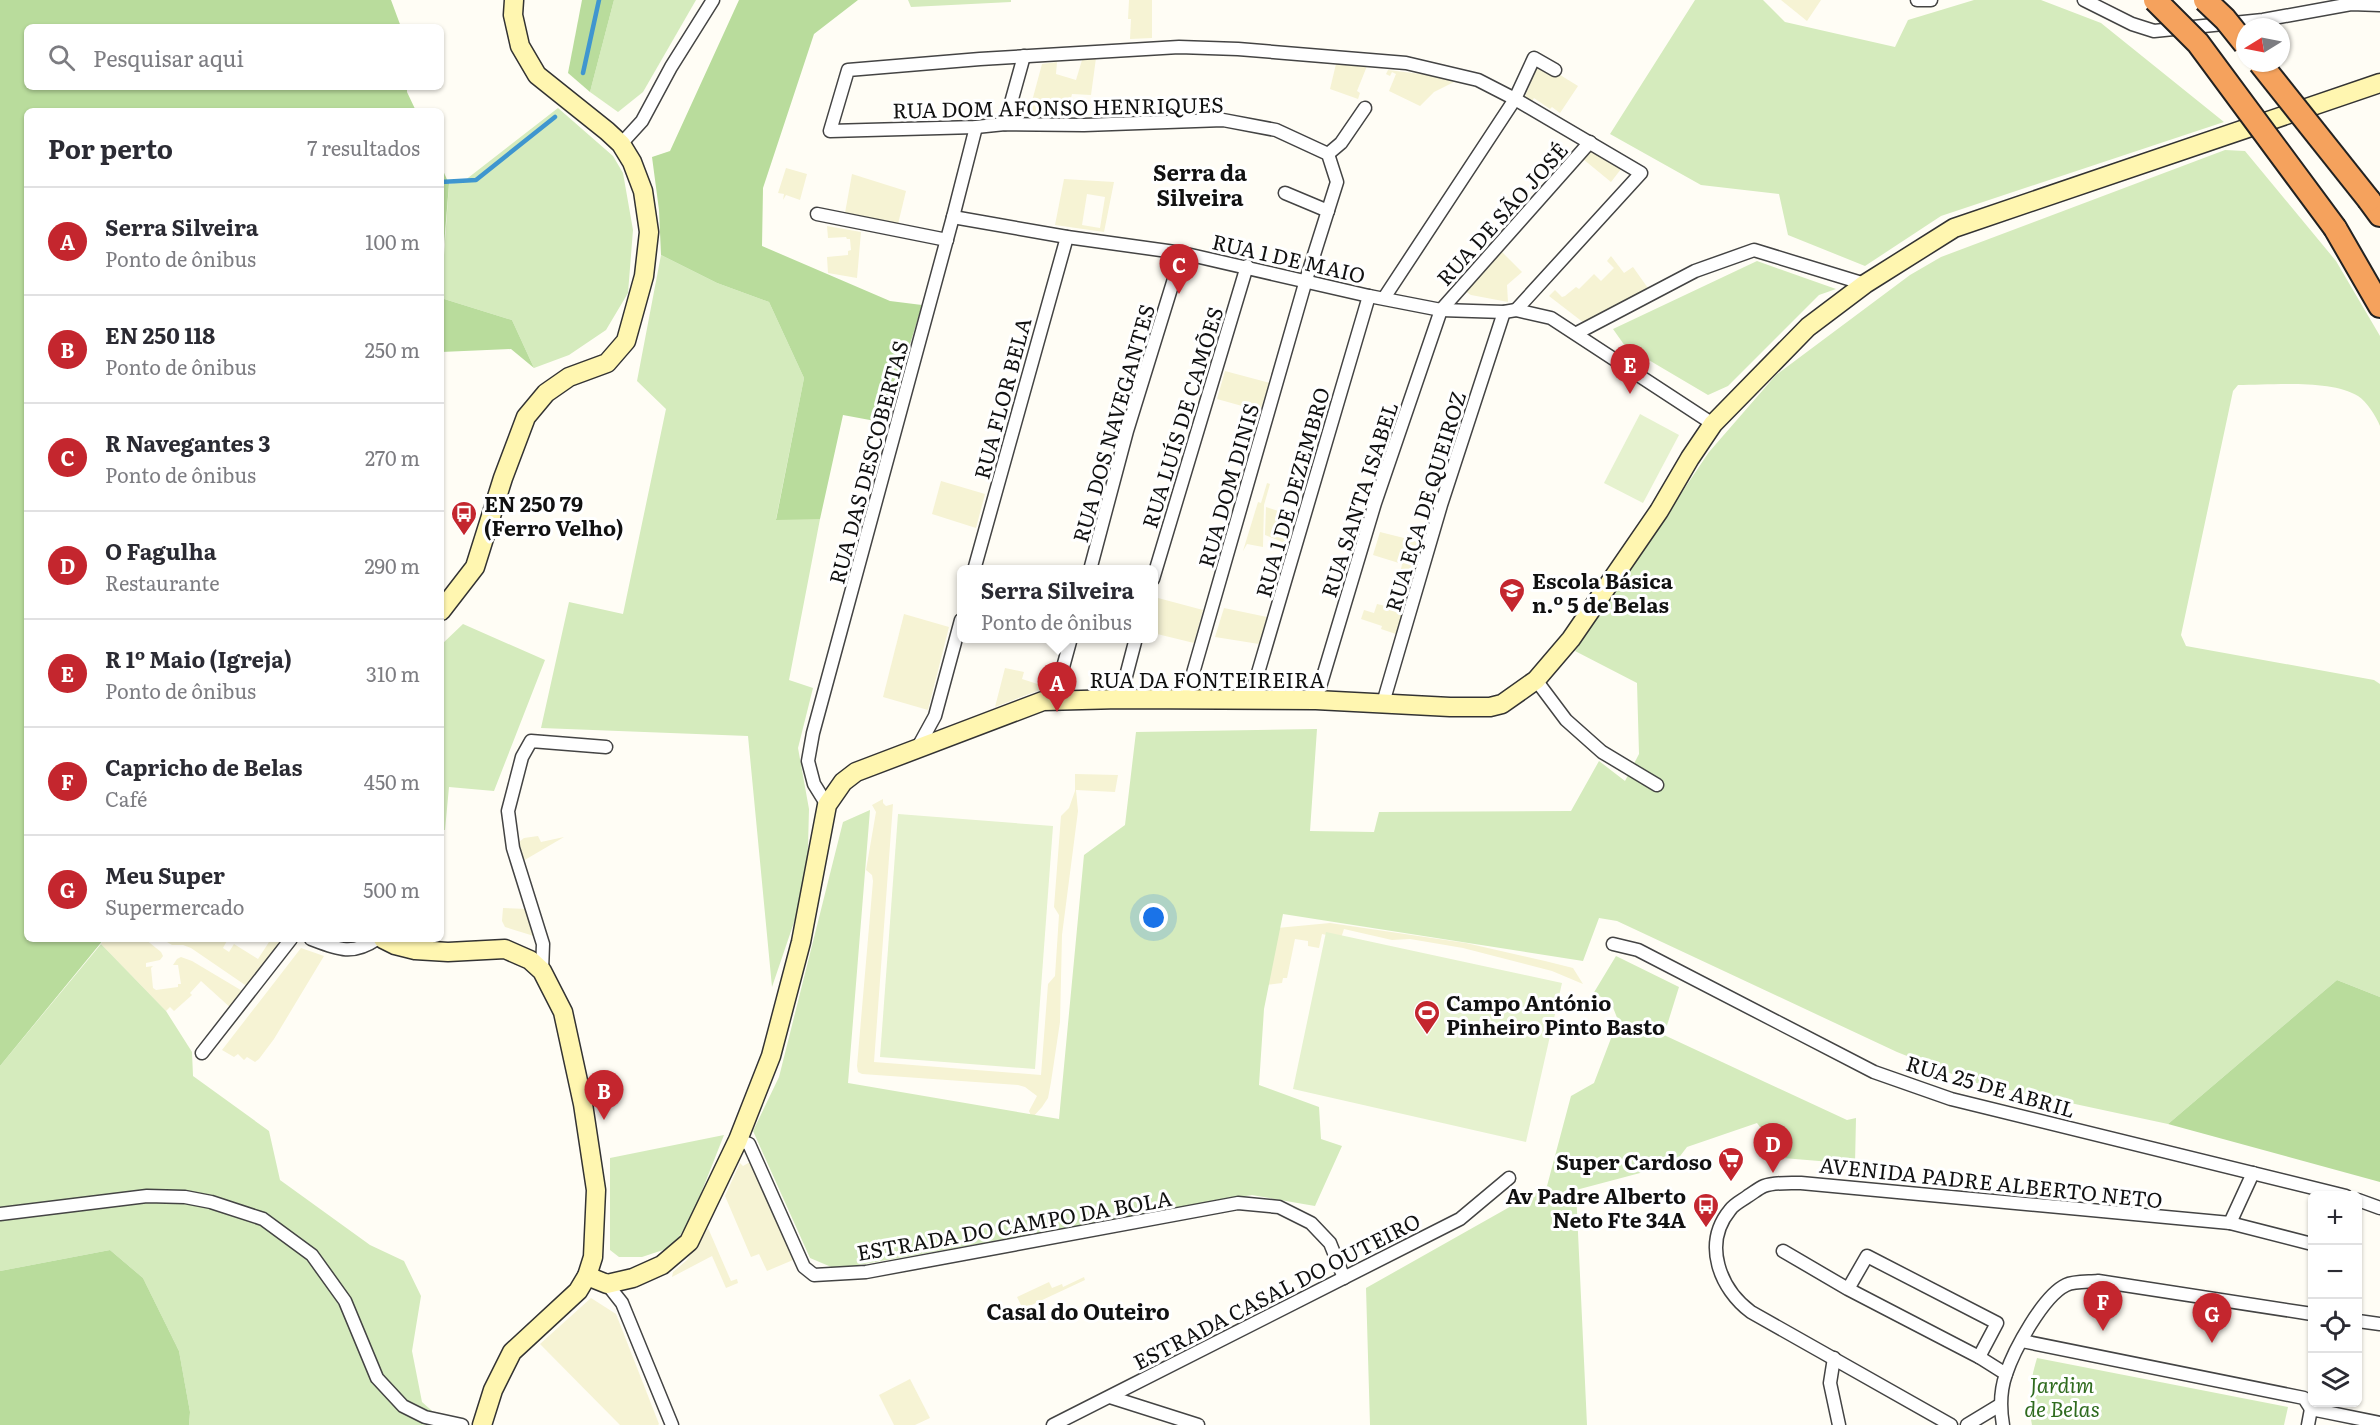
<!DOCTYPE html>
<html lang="pt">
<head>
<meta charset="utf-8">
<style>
	:root { --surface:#fff; --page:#f7f7f7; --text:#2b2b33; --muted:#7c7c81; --line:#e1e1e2; --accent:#c4262e }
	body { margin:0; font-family:Literata,serif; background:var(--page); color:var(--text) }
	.controls { position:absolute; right:18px; bottom:18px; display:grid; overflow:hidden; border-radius:9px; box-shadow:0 2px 4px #0004 }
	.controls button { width:54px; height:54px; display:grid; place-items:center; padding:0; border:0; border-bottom:2px solid var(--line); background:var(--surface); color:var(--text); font:30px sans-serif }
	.compass { position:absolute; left:2236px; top:18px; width:54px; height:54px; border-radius:50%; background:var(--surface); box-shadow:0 2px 4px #0004; rotate:260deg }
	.you { position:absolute; left:1154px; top:918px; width:21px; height:21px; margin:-15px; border:4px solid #fff; border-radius:50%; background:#1a73e8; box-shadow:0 0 0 9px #1a73e833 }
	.badge { display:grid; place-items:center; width:39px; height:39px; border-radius:50%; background:var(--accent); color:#fff; font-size:20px; font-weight:700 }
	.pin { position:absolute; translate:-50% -50px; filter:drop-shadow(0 2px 3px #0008) }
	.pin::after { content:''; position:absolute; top:32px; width:21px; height:18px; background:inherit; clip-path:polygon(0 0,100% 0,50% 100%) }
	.popup { position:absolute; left:957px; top:565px; width:201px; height:78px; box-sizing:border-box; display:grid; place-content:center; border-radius:9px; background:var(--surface); filter:drop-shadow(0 2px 4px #0005); font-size:20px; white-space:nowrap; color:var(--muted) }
	.popup b { font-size:22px; color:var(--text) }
	.popup::after { content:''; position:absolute; left:50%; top:100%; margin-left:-12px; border:12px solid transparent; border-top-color:var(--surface) }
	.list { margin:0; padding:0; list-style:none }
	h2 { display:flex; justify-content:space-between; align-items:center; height:78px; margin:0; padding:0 24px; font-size:26px }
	h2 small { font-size:20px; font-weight:400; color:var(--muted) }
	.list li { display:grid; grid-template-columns:39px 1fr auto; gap:18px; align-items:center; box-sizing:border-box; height:108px; padding:0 24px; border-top:2px solid var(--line) }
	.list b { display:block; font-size:22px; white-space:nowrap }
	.list p { margin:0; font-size:20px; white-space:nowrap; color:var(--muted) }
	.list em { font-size:20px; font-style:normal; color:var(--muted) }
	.icon { flex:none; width:33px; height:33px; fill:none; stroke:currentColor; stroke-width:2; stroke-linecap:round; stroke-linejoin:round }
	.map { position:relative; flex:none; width:2380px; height:1425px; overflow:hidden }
	.search { position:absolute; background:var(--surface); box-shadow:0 2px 4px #0004; left:24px; top:24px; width:420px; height:66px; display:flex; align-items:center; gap:15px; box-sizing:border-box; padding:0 21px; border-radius:9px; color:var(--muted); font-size:22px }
	.panel { position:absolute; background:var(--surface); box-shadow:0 2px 4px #0004; left:24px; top:108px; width:420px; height:834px; border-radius:9px }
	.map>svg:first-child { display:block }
	.farmland { fill:#f6f3d4; fill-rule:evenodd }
	.green { fill:#d5ebbd }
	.forest { fill:#b9dc9c }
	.pitch { fill:#e6f2cf }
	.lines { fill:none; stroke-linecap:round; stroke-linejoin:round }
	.stream { stroke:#3f96cf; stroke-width:4.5 }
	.street-casing { stroke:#444; stroke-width:15 }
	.secondary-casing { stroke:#333; stroke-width:21 }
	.highway-casing { stroke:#222; stroke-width:26 }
	.street { stroke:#fff; stroke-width:12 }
	.secondary { stroke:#fff6b0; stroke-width:18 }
	.highway { stroke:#f5a25d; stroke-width:22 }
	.highway-bridge-casing { stroke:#222; stroke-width:26; stroke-linecap:butt }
	.highway-bridge { stroke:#f5a25d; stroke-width:22 }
	.labels { text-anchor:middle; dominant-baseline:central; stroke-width:6; stroke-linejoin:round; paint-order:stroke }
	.street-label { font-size:21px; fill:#111; stroke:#fff }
	.poi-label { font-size:21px; font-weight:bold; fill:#111; stroke:#fff; text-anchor:start }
	.park-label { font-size:21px; font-style:italic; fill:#2f6b1f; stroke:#fff }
	.neighbourhood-label { font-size:22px; font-weight:bold; fill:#111; stroke:#fff }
</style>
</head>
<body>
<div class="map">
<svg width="2380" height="1425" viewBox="0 0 2380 1425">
	<rect width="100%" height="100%" fill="#fffdf5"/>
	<!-- farmland -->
	<g class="farmland">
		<path d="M1129 0H1152V38L1130 39 1131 19H1128Z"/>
		<path d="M1781 0H1821L1807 21Z"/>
		<path d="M1096 58 1091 95 1072 94 1067 115H1062L1061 108 1046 110 1032 116H1028L1042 64 1057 62 1056 74 1076 80 1082 60Z"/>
		<path d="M1539 62 1578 86 1560 113 1552 107 1550 109 1534 98 1531 103 1524 99Z"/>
		<path d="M1336 64 1367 66 1357 91 1360 93 1358 99 1330 89Z"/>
		<path d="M1388 70 1429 75 1454 82 1434 92 1420 106 1389 91 1396 74 1392 72 1390 76 1386 74Z"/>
		<path d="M1593 150 1631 173 1630 175 1621 169 1611 182 1583 159Z"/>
		<path d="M786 168 807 174 800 200 786 195 783 200 784 194 778 193Z"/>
		<path d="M852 174 906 191 898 224 845 213Z"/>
		<path d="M1064 179 1114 182 1104 232 1055 225ZM1087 194 1105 197 1100 228 1082 225Z"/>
		<path d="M827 226 861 232 857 278 828 273 827 257 848 255V251L851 250 850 239H847L846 237 828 238Z"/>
		<path d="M1502 252 1522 272 1507 285 1508 302 1471 295 1465 291Z"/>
		<path d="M1611 256 1624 273 1633 267 1650 291 1584 323 1549 296 1555 290 1562 297 1565 296 1576 287 1579 289 1594 274 1601 281 1614 268 1607 261Z"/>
		<path d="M1225 371 1270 383 1260 411 1217 399Z"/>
		<path d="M941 481 985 494 976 528 932 514Z"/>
		<path d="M1267 483 1270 484 1264 505 1263 547 1247 544 1243 551 1258 502 1261 503Z"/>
		<path d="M1266 507 1293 516 1285 543 1265 535Z"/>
		<path d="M1380 532 1424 543 1413 578 1400 574 1402 564 1373 555Z"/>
		<path d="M1158 598 1203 610 1194 643 1153 633V617Z"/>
		<path d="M1377 604 1403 610 1396 634 1381 629 1382 626 1361 619 1364 610 1374 613Z"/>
		<path d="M1224 608 1267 617 1259 644 1215 637Z"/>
		<path d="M904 614 949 627 928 710 883 697Z"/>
		<path d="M1005 668 1024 672 1022 679 1047 687 995 707Z"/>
		<path d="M1075 774 1118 775 1115 792 1076 790 1078 811 1062 935 1060 1022 1051 1082 1048 1098 1042 1107 1032 1118 1029 1111 1037 1096 1025 1087 1018 1085 862 1074 858 1072 857 1066 873 881 872 875 866 870 876 812 872 805 883 799V803L886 806 893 804 874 1062 1041 1075 1048 984 1055 976 1059 915 1054 907 1061 816 1069 808 1075 791Z"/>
		<path d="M538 836 541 842 564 837 523 861 519 842 524 838Z"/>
		<path d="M503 908 529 909 537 937 505 927 502 921Z"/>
		<path d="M1330 923 1466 943 1545 961 1573 968 1583 984 1552 971 1463 948 1410 939 1392 940 1344 929 1341 938 1322 934 1319 948 1308 946V941L1295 939 1287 978H1283L1282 983 1266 985 1277 928Z"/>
		<path d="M104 939H145L161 952 163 956 160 960 146 963V967L153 966 151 968 153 988 156 990 178 987V984H181L178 965H173L177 959 181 957 192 961 244 992 232 1009 201 981 190 993 192 995 174 1011 170 1007 166 1011 101 944Z"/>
		<path d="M162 939H228L223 948 229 952 234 944 258 959 269 942 274 939H285L248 987 191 948 183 945H172Z"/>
		<path d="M301 948 324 956 274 1039 259 1059 255 1062 247 1057 244 1060 238 1054 234 1057 222 1050Z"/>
		<path d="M752 1161 793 1260 767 1271 759 1254 751 1257 725 1196 740 1163 743 1166Z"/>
		<path d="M708 1228 731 1281 737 1279 738 1283 726 1288 712 1256 672 1277 673 1272 687 1260Z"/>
		<path d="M1084 1277 1085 1280 1023 1309 1017 1297 1049 1282 1052 1288 1062 1284 1063 1287Z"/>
		<path d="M591 1298 616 1314 659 1424 658 1425H620L540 1344Z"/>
		<path d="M910 1379 930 1418 915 1425H894L879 1395Z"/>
	</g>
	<!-- green -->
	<g class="green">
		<path d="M614 0H696L643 92 618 112 590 92Z"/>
		<path d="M908 0H1011V2L911 7Z"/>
		<path d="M1695 0H1763L1785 22 1895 47 1908 20 1974 0H2041L2101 23 2224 122 1941 216 1865 266 1788 235 1779 194 1701 185 1610 134Z"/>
		<path d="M558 108 613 156 623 173 633 230 628 293 606 330 569 355 534 368 512 320 441 298 449 184 464 181Z"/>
		<path d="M2225 150 2245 151 2336 261 2380 336V426C2376 416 2367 402 2358 396 2331 379 2270 385 2238 385L2233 391 2181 635 2186 646 2374 680 2380 684V997L2337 980 2168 1124 1972 1082 1897 1052 1617 921 1599 918 1583 961 1283 914 1264 1009 1259 1085 1319 1107 1321 1139 1342 1146 1315 1206 1252 1195 836 1269 810 1258 753 1131 779 1077 843 822 870 810 848 1083 1059 1119 1084 855 1125 825 1136 732 1317 729 1310 831 1374 832 1379 812 1571 811 1599 761 1625 781 1639 754 1637 683 1575 651 1709 452 1776 375 1910 275 1941 257Z"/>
		<path d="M661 255 717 283 769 302 804 378 776 519H820L789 680 813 688 798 748 809 809 807 884 772 987 748 736 541 728 569 602 623 614 666 409 637 381Z"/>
		<path d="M1757 261 1836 289 1819 295 1728 386 1708 395 1625 346 1613 329Z"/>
		<path d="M463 624 545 660 494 791 449 787 445 830H441V645Z"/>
		<path d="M101 944 166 1011 192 1052 193 1076 269 1131 280 1180 370 1245 404 1261 421 1296 412 1351 422 1402 448 1425H189L190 1412 179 1351 143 1278 110 1250 0 1271V1066Z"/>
		<path d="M1616 956 1679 987 1664 1035 1847 1120 1856 1118 1855 1164 1783 1158 1757 1123 1687 1147 1674 1164 1576 1190 1587 1425H1370L1366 1288 1547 1186 1571 1096 1594 1083 1618 1020 1610 1000 1593 994Z"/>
		<path d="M724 1135 690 1221 672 1247 642 1257H619L610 1250V1158Z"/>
		<path d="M2037 1358 2288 1407 2284 1425H2032C2027 1401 2030 1382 2037 1358Z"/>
	</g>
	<!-- forest -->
	<g class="forest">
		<path d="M0 0H391L401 27H27V87H407V92L416 111H27V939H104L0 1066Z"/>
		<path d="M582 0H614L590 92 568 73Z"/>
		<path d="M739 0H858L814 34 763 188 762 246 890 301 922 305 886 423 843 415 820 519 776 520 804 378 769 302 717 283 661 255 659 210 652 157 670 151Z"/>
		<path d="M441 166 449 184 441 282Z"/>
		<path d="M441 298 512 320 534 368 511 349 441 352Z"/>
		<path d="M2337 980 2380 997V1182L2168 1124Z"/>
		<path d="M110 1250 143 1278 179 1351 190 1412 189 1425H0V1271Z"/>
	</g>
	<!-- pitch -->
	<g class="pitch">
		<path d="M1640 414 1679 435 1643 503 1604 483Z"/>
		<path d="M898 814 1053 826 1035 1069 880 1057Z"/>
		<path d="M1326 932 1562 983 1526 1142 1293 1089Z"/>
	</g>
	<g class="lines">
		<!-- stream -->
		<g class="stream">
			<path d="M583 73 599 0"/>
			<path d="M441 182 476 180 555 117"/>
		</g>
		<defs>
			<g id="street">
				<path d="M1917 0H1931"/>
				<path d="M2084 0 2132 24 2154 31 2263 20 2351 4 2380 5"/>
				<path d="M1005 124 1024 56"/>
				<path d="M621 144 642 121 671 67 713 0"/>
				<path d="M1328 154 1341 143 1365 108"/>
				<path d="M1285 193 1328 211"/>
				<path d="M817 214 947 240"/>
				<path d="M953 217 1067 237 1182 253 1369 296 1441 310 1504 312 1516 310 1551 318 1713 424"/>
				<path d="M1384 298 1515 99 1534 58 1555 70"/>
				<path d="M1577 333 1695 271 1754 250 1865 284"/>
				<path d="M974 570 1067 237"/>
				<path d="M1090 570 1127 431 1182 253"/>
				<path d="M1153 579 1247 266"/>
				<path d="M1536 680 1566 720 1602 752 1657 785"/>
				<path d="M1120 699 1136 638"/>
				<path d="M1054 700 1071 638"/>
				<path d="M1250 700 1369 296"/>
				<path d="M1316 700 1375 503 1441 310 1590 142"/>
				<path d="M1185 701 1306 280 1337 182 1328 154 1276 130 1223 120 1084 125 1005 124 976 127 830 131 848 70 980 59 1179 47 1238 49 1406 63 1478 80 1515 99 1641 173 1516 310"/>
				<path d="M1383 703 1441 505 1504 312"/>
				<path d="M918 747 935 716 961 620"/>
				<path d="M827 805 814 784 808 761 813 733 953 217 976 127"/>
				<path d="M311 939C337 949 352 956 377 939"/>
				<path d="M1613 944 1638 950 1874 1072 1951 1099 2346 1196"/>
				<path d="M542 971 543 944 513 848 508 811 522 757 531 741 606 747"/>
				<path d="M202 1053 291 939"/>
				<path d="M738 1140 749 1144 804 1267 814 1275 866 1272 1238 1203 1279 1207 1311 1223 1330 1243 1344 1278"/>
				<path d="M2358 1200 2380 1208"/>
				<path d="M0 1214 147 1196 185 1197 211 1202 263 1219 312 1255 345 1301 377 1378 403 1406 425 1417 462 1425"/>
				<path d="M2230 1223 2253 1173"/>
				<path d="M1783 1251 1848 1289 1979 1357 1997 1323 1867 1256 1848 1289"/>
				<path d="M607 1284 622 1303 672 1425"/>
				<path d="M2358 1321 2380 1324"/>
				<path d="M2022 1341 2304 1398 2311 1409"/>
				<path d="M1979 1357 2006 1374"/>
				<path d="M1834 1358 1830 1383 1839 1425"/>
				<path d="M1110 1397 1198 1425"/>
				<path d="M1053 1425 1460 1219 1509 1178"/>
				<path d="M1951 1425 1751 1312C1720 1289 1702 1244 1730 1210 1734 1204 1743 1200 1748 1196 1753 1193 1759 1188 1764 1186 1774 1182 1790 1183 1801 1183L2230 1223 2312 1244"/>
				<path d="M1967 1425 2000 1405"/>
				<path d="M2003 1425C2000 1408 2000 1391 2006 1374 2014 1350 2043 1296 2066 1285 2074 1281 2089 1282 2098 1281L2312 1314"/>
				<path d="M2308 1425 2311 1409 2380 1423"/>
			</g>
			<g id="secondary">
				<path d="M441 611 475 567 503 478 526 417 546 393 569 377 607 363 626 341 644 276 649 232 643 191 632 162 621 144 607 131 537 75 520 46 513 15 514 0"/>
				<path d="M383 939 395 945 415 950 448 952 505 949 530 960 542 971 563 1012 583 1104 596 1190 593 1257 587 1276 578 1291 512 1352 493 1390 482 1425"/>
				<path d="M587 1276 607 1284 633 1278 662 1265 689 1242 738 1140 771 1056 801 942 827 805 843 782 856 772 1043 701 1120 699 1316 700 1450 707H1490L1502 704 1536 680 1571 639 1659 511 1690 458 1713 424 1808 327 1865 284 1954 228 2380 83"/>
			</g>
			<g id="highway">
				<path d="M2369 200 2380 215"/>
				<path d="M2335 228 2380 306"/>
			</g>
		</defs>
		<!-- street casing -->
		<use href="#street" class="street-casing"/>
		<!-- secondary casing -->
		<use href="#secondary" class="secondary-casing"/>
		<!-- highway casing -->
		<use href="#highway" class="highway-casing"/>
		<!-- street -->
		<use href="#street" class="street"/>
		<!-- secondary -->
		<use href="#secondary" class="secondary"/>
		<!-- highway -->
		<use href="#highway" class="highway"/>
		<defs>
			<g id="highway-bridge">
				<path d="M2155 0 2198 43 2335 228"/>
				<path d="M2205 0 2225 19 2245 44"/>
				<path d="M2260 63 2369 200"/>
			</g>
		</defs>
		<!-- highway-bridge casing -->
		<use href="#highway-bridge" class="highway-bridge-casing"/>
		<!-- highway-bridge -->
		<use href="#highway-bridge" class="highway-bridge"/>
	</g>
	<!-- icons -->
	<defs>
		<symbol id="bus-pin" viewBox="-11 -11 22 30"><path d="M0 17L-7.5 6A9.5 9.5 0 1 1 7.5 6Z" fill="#c4262e" stroke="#fff"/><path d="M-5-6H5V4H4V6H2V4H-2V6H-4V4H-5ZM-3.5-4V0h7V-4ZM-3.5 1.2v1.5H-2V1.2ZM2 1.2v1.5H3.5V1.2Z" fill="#fff"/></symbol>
		<symbol id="school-pin" viewBox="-11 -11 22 30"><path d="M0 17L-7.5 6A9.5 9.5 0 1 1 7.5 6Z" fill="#c4262e" stroke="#fff"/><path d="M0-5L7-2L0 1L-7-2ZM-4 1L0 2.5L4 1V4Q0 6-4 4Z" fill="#fff"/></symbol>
		<symbol id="stadium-pin" viewBox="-11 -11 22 30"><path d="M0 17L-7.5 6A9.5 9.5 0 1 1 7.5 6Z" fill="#c4262e" stroke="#fff"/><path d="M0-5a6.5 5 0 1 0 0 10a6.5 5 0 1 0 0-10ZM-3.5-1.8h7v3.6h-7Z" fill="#fff"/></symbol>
		<symbol id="supermarket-pin" viewBox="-11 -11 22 30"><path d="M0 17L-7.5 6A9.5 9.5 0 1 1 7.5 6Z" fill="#c4262e" stroke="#fff"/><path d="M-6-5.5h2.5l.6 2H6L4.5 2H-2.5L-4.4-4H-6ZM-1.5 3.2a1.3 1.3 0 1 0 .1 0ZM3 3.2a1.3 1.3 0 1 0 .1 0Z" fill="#fff"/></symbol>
	</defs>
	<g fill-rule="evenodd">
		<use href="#bus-pin" x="449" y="499" width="30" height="40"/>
		<use href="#school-pin" x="1497" y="576" width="30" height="40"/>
		<use href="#stadium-pin" x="1412" y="998" width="30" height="40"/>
		<use href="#supermarket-pin" x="1716" y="1145" width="30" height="40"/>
		<use href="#bus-pin" x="1691" y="1191" width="30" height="40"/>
	</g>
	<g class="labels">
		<!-- street labels -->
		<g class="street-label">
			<text transform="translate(1058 106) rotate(-1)">RUA DOM AFONSO HENRIQUES</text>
			<text transform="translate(1501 213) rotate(-48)">RUA DE SÃO JOSÉ</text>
			<text transform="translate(1289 257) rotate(13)">RUA 1 DE MAIO</text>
			<text transform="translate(1001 398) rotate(-75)">RUA FLOR BELA</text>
			<text transform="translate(1181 417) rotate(-73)">RUA LUÍS DE CAMÕES</text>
			<text transform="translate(1112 423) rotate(-74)">RUA DOS NAVEGANTES</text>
			<text transform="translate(867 462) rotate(-75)">RUA DAS DESCOBERTAS</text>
			<text transform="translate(1227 485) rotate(-74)">RUA DOM DINIS</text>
			<text transform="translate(1291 492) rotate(-74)">RUA 1 DE DEZEMBRO</text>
			<text transform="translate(1358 499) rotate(-72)">RUA SANTA ISABEL</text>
			<text transform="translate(1424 501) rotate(-73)">RUA EÇA DE QUEIROZ</text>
			<text x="1207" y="678">RUA DA FONTEIREIRA</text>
			<text transform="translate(1991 1085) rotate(16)">RUA 25 DE ABRIL</text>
			<text transform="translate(1991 1181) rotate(6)">AVENIDA PADRE ALBERTO NETO</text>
			<text transform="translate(1014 1224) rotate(-10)">ESTRADA DO CAMPO DA BOLA</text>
			<text transform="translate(1276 1290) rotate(-27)">ESTRADA CASAL DO OUTEIRO</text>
		</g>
		<!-- poi labels -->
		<g class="poi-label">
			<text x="484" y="502">EN 250 79<tspan x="484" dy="24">(Ferro Velho)</tspan></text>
			<text x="1532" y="579">Escola Básica<tspan x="1532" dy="24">n.º 5 de Belas</tspan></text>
			<text x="1446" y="1001">Campo António<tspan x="1446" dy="24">Pinheiro Pinto Basto</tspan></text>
			<text x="1712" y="1160" text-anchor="end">Super Cardoso</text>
			<text x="1686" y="1194" text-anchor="end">Av Padre Alberto<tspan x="1686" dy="24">Neto Fte 34A</tspan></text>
		</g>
		<!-- park labels -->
		<g class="park-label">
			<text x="2062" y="1383">Jardim<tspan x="2062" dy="24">de Belas</tspan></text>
		</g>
		<!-- neighbourhood labels -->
		<g class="neighbourhood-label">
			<text x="1200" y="171">Serra da<tspan x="1200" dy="25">Silveira</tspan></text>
			<text x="1078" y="1310">Casal do Outeiro</text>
		</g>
	</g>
</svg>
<div class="controls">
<button>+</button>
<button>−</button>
<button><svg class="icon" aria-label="locate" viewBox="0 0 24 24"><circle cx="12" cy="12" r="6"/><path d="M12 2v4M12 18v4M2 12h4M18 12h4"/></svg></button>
<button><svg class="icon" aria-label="layers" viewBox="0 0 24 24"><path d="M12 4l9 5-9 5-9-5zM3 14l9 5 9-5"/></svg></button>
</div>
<svg class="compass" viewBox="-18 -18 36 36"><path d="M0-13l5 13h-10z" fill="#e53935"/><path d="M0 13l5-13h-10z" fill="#7c7c81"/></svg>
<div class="you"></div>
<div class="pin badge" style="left:1057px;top:712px">A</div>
<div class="popup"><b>Serra Silveira</b>Ponto de ônibus</div>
<div class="pin badge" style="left:604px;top:1120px">B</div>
<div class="pin badge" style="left:1179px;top:294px">C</div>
<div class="pin badge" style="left:1773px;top:1173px">D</div>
<div class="pin badge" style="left:1630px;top:394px">E</div>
<div class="pin badge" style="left:2103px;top:1331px">F</div>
<div class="pin badge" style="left:2212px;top:1343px">G</div>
<div class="search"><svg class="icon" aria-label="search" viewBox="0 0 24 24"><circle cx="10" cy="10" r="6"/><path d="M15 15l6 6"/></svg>Pesquisar aqui</div>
<section class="panel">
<h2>Por perto<small>7 resultados</small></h2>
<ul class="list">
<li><span class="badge">A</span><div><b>Serra Silveira</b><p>Ponto de ônibus</p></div><em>100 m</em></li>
<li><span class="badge">B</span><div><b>EN 250 118</b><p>Ponto de ônibus</p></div><em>250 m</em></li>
<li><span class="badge">C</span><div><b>R Navegantes 3</b><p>Ponto de ônibus</p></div><em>270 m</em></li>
<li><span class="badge">D</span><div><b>O Fagulha</b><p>Restaurante</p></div><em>290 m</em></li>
<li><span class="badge">E</span><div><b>R 1º Maio (Igreja)</b><p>Ponto de ônibus</p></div><em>310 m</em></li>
<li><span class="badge">F</span><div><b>Capricho de Belas</b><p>Café</p></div><em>450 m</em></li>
<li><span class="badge">G</span><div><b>Meu Super</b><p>Supermercado</p></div><em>500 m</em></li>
</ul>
</section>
</div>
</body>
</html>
